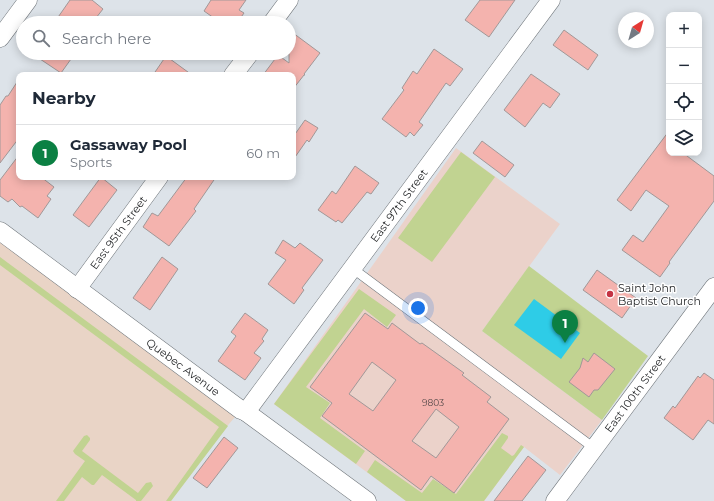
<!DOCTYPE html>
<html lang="en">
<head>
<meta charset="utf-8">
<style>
	:root { --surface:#fff; --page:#f2f2f3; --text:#1f2937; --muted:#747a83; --line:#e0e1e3; --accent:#0b8043 }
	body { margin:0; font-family:Montserrat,sans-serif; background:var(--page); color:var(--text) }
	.controls { position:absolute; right:12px; top:12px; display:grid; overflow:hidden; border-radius:8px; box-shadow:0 2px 10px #0003 }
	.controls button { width:36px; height:36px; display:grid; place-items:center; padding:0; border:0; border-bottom:1px solid var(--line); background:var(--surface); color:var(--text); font:20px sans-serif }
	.compass { position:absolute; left:618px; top:12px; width:36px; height:36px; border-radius:50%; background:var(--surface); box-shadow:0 2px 10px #0003; rotate:37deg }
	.you { position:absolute; left:418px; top:308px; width:14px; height:14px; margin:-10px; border:3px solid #fff; border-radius:50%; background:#1a73e8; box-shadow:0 0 0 6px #1a73e833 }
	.badge { display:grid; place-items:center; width:26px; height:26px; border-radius:50%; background:var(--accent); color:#fff; font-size:13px; font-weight:700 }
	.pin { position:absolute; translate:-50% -33px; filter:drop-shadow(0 1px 2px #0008) }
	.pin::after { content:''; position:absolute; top:21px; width:14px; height:12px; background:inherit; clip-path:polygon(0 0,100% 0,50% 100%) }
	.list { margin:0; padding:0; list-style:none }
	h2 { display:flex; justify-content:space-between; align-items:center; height:52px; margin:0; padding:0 16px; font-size:17px }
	h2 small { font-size:13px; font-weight:400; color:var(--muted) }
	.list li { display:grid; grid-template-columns:26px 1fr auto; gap:12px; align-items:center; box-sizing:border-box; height:56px; padding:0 16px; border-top:1px solid var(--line) }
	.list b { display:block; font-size:15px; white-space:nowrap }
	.list p { margin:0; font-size:13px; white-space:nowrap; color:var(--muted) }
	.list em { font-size:13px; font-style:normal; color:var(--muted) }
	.icon { flex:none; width:22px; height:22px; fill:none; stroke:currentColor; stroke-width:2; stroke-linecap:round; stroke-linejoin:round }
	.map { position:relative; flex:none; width:714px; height:501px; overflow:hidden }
	.search { position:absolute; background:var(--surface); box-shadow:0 2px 10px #0003; left:16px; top:16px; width:280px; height:44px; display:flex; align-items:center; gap:10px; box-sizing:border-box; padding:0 14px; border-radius:22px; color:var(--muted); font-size:15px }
	.panel { position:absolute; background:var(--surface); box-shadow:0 2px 10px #0003; left:16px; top:72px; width:280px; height:108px; border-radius:8px }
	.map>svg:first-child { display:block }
	.commercial { fill:#e9d4c6 }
	.education { fill:#ebd2ca }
	.green { fill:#c1d391 }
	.water { fill:#2ecce7 }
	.building { fill:#f4b3ae; stroke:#a19898; fill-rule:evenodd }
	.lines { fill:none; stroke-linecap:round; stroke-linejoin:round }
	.service-casing { stroke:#71777c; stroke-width:10 }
	.minor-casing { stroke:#71777c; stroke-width:19 }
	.service { stroke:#fff; stroke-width:9 }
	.minor { stroke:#fff; stroke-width:18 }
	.poi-dot { fill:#c43343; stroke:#fff; stroke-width:1.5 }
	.labels { text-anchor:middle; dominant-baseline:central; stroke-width:3; stroke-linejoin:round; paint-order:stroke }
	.number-label { font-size:9px; fill:#5a4c4c }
	.street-label { font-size:11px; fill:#27292b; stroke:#fff }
	.poi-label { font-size:11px; fill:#27292b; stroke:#fff; text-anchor:start }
</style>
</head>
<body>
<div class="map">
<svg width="714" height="501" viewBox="0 0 714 501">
	<rect width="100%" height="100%" fill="#dde3e9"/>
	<!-- commercial -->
	<path class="commercial" d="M0 231 241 410 223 431 171 501H0Z"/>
	<!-- education -->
	<path class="education" d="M456 148 560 224 482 331 602 420 560 475 524 447 484 501H406L274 404Z"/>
	<!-- green -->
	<g class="green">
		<path d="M461 152 495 177 432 262 398 238Z"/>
		<path d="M0 257 228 426 171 501H166L219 427 0 265Z"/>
		<path d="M529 266 648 356 602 420 482 331Z"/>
		<path d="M359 289 396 315 387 327 364 309 306 387 330 403 320 418 365 451 356 464 274 404Z"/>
		<path d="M502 433 508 436V438L501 448 512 456 514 455 521 445 524 447 484 501H406L367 472 375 460 422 493 433 479 456 494Z"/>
		<path d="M87 435 90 438V440L82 451 138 493 146 483 151 482 153 486 141 501H136V500L102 475 94 485H92L82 477 64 501H56L85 461 75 454 73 451 84 436Z"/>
	</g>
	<!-- water -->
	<path class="water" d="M534 299 580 333 561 359 514 325Z"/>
	<!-- building -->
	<g class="building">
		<path d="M70 0H92L103 9 92 23H54Z"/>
		<path d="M211 0H246L239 10 244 13 237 23H221L204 11Z"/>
		<path d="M480 0H515L489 37 465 20Z"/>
		<path d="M289 30 320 53 304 74 305 75H304L293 89V75H263L278 55 289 63Z"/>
		<path d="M564 30 598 55 588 70 553 45Z"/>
		<path d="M434 49 463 69 450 86 446 83 419 122 423 125 414 136 410 132 406 137 382 119 404 90 402 88 413 71 417 74Z"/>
		<path d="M31 53H63L71 59 61 73Z"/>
		<path d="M166 56 192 75H153Z"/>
		<path d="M531 74 560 94 550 108 543 103 525 127 504 110Z"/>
		<path d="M19 79V138L0 163V105L6 96H8Z"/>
		<path d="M305 120 318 128 309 142 307 140 293 160V137Z"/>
		<path d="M669 131V153H683L714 176V201L669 262 670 263 660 277 622 250 633 235 643 242 669 206 646 190 631 211 617 200Z"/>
		<path d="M482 141 514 165 505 177 473 153Z"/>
		<path d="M19 155V177H41L54 187 47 196 51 199 38 218 22 206 20 207 12 199 8 202 0 196V180Z"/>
		<path d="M355 166 379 183 371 194 367 192 342 223 338 220 336 222 318 210 332 191 336 194Z"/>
		<path d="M101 177 117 190 89 227 73 215Z"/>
		<path d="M187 177H216L194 209 196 211 169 246 143 227 152 213 158 216Z"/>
		<path d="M283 240 295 248 300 243 323 260 302 288 304 290 294 304 268 284 286 260 275 253Z"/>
		<path d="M162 257 178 269 150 310 133 298Z"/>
		<path d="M597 270 636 298 622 318 583 290Z"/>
		<path d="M245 313 268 330 262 339 264 341 254 353 261 358 245 380 218 361 236 336 231 332Z"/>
		<path d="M365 313 388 329 392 323 420 344 422 343 464 373 462 375 491 397 487 402 509 419 454 493 431 476 421 490 322 416 332 403 310 387ZM372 362 396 380 373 411 349 394ZM436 409 459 427 436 458 412 441Z"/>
		<path d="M594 353 615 369 598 390H594L589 397 569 382 580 368 583 358 588 362Z"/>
		<path d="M704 373 714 380V424L708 420 693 440 664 418 673 406 675 408 698 376 700 378Z"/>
		<path d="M224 437 238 448 207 488 193 478Z"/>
		<path d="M528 456 546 470 522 501H494Z"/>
	</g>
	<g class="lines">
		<defs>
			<path id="service" d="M352 268 594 448"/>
			<g id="minor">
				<path d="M272 23 289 0"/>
				<path d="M0 38 28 0"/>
				<path d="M233 75 250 53"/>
				<path id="s1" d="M0 231 241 410 246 412 367 501"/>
				<path id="s2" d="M77 289 159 177"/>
				<path id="s3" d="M246 412 551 0"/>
				<path id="s4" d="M555 501 714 287"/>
			</g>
		</defs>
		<!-- service casing -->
		<use href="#service" class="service-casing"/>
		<!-- minor casing -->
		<use href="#minor" class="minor-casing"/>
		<!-- service -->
		<use href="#service" class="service"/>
		<!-- minor -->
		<use href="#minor" class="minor"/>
	</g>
	<!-- markers -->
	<circle class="poi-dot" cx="610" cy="294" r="4"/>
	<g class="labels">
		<!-- number labels -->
		<g class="number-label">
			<text x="433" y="402">9803</text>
		</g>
		<!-- street labels -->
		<g class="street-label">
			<text stroke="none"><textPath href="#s3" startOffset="257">East 97th Street</textPath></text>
			<text stroke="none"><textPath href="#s2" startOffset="70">East 95th Street</textPath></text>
			<text stroke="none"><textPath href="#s1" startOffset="228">Quebec Avenue</textPath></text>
			<text stroke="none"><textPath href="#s4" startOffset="134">East 100th Street</textPath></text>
		</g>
		<!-- poi labels -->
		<g class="poi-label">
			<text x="618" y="288">Saint John<tspan x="618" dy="13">Baptist Church</tspan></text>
		</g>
	</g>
</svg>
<div class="controls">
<button>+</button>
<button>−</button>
<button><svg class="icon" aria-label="locate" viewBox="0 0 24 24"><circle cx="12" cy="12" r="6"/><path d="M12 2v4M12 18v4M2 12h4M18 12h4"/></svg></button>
<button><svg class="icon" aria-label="layers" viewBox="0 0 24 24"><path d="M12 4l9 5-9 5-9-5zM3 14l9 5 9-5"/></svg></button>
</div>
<svg class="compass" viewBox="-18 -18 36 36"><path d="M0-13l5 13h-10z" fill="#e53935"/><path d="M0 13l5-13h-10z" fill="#747a83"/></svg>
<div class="you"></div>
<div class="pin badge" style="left:565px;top:343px">1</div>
<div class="search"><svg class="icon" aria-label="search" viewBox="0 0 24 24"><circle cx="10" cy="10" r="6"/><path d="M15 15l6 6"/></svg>Search here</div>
<section class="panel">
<h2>Nearby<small></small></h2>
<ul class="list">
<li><span class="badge">1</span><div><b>Gassaway Pool</b><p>Sports</p></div><em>60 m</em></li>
</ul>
</section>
</div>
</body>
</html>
